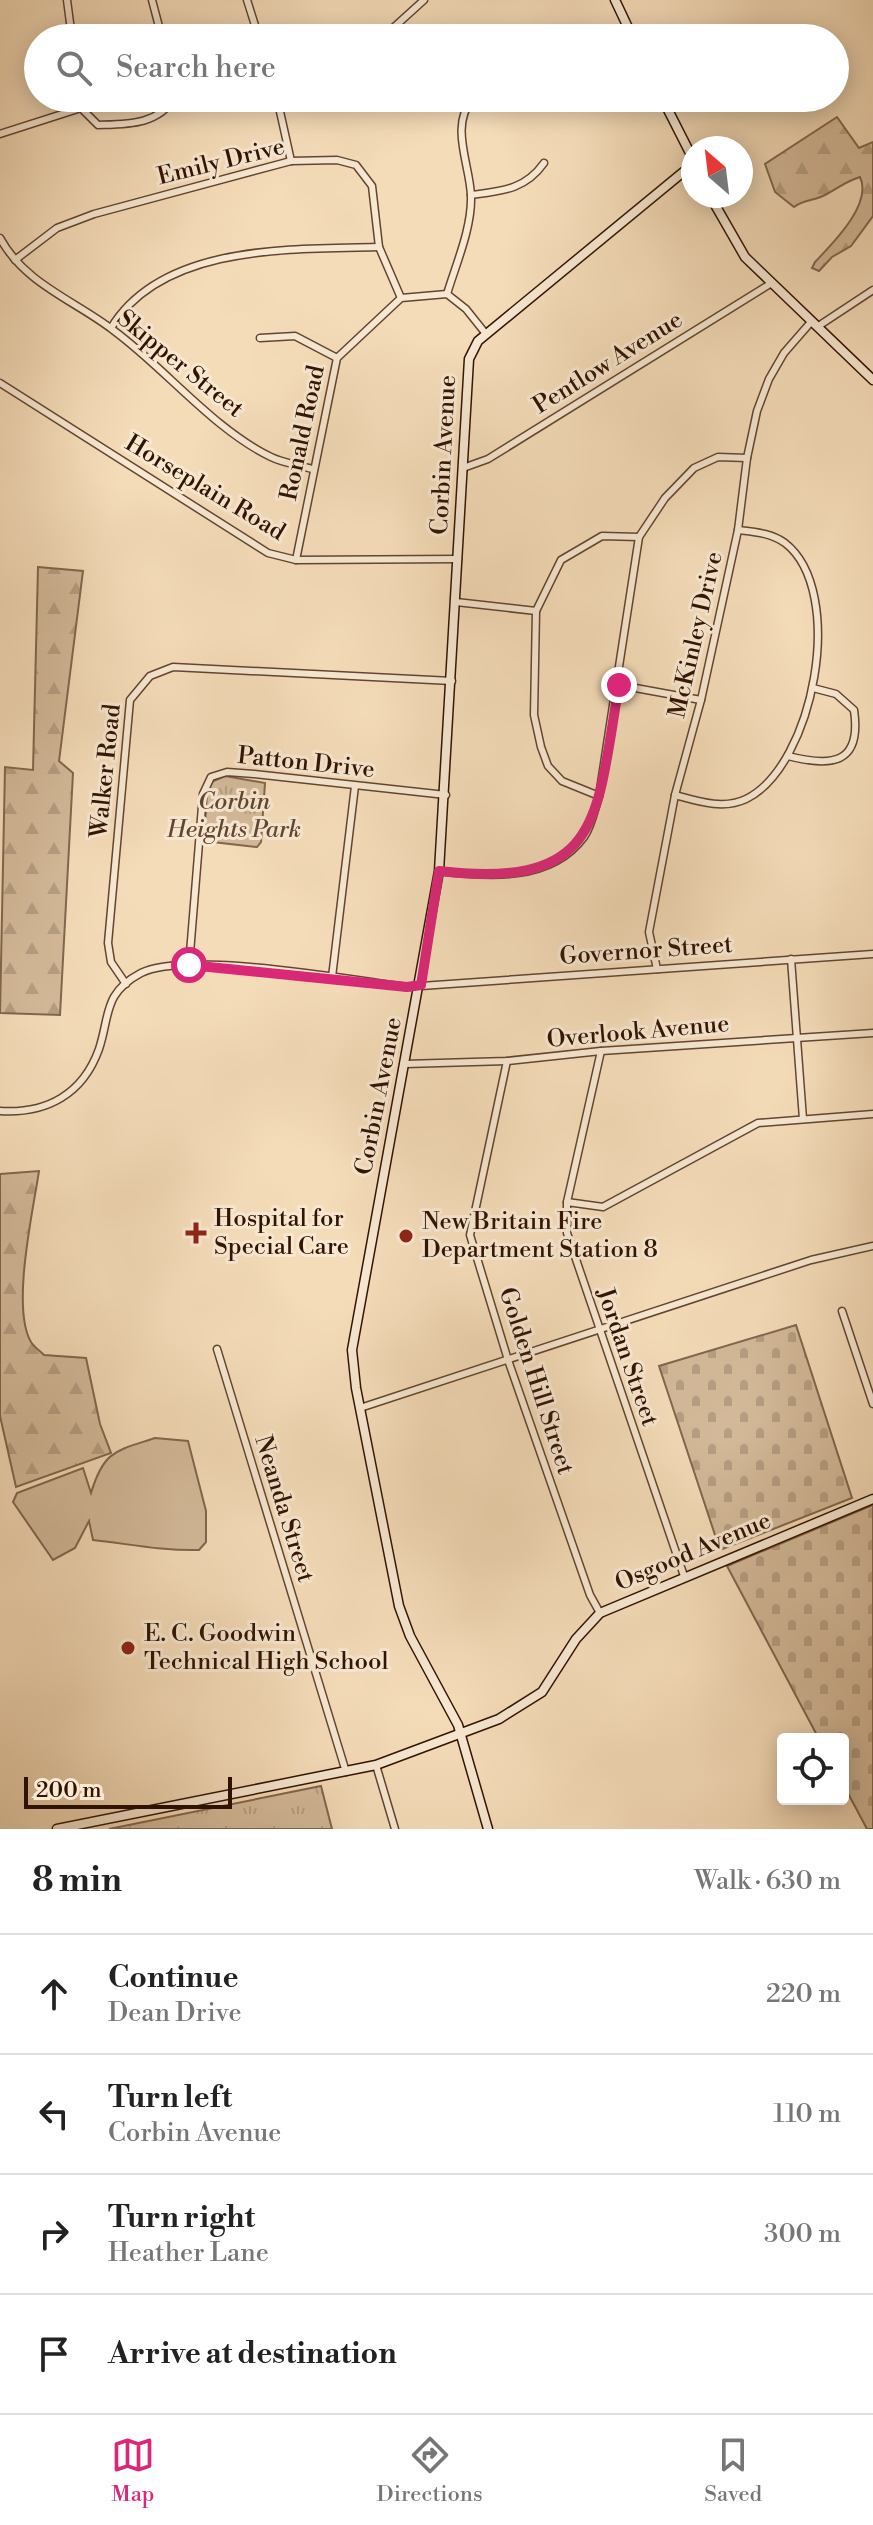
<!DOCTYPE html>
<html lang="en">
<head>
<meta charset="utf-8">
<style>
	:root { --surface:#fff; --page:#f6f6f6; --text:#222; --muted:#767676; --line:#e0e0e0; --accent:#db2777 }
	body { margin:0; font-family:"Libre Bodoni",serif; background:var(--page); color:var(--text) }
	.controls { position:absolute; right:24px; bottom:24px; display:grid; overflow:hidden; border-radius:8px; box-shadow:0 4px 20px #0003 }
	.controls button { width:72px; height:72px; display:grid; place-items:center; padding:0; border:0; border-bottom:2px solid var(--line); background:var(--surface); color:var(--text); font:40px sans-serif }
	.compass { position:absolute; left:681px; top:136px; width:72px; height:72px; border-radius:50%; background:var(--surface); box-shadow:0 4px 20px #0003; rotate:332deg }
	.scale { position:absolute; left:24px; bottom:20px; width:208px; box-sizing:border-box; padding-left:8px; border:4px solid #311302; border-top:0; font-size:22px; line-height:28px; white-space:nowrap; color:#311302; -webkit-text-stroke:6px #f8e8d2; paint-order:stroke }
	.stop { position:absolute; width:24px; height:24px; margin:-18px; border:6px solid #db2777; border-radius:50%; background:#fff }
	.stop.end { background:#db2777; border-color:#fff; box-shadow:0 2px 8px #0008 }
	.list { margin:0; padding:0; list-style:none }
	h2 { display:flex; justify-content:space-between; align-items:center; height:104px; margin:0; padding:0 32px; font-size:34px }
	h2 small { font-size:26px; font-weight:400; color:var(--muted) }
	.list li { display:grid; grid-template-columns:52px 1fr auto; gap:24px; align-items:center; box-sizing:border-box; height:120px; padding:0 32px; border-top:2px solid var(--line) }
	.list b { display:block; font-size:30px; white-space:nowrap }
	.list p { margin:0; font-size:26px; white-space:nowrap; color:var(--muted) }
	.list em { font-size:26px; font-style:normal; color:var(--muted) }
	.icon { flex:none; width:44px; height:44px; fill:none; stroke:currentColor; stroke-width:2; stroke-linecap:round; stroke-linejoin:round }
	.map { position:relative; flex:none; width:873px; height:1829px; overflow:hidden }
	.search { position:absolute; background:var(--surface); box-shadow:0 4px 20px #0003; left:24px; right:24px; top:24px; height:88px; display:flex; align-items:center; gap:20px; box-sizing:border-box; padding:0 28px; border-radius:44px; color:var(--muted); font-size:30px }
	.sheet { height:584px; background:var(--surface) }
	nav { display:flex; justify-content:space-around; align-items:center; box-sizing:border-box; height:112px; border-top:2px solid var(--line); background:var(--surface); font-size:22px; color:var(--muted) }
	nav a { display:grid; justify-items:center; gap:4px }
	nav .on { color:var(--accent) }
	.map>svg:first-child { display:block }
	.green { fill:#d4ba9a; stroke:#82664e; stroke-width:2 }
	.forest { fill:url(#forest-firs); stroke:#82664e; stroke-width:2 }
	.cemetery { fill:url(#cemetery-stones); stroke:#82664e; stroke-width:2 }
	.park { fill:url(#park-tufts); stroke:#82664e; stroke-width:2 }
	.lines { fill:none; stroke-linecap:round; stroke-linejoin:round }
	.street-casing { stroke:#624530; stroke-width:9 }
	.secondary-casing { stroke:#311302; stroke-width:11 }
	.street { stroke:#f8e8d2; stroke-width:6 }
	.secondary { stroke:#f8e8d2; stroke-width:8 }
	.route { stroke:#db2777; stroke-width:10 }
	.poi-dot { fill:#8f2418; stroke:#f8e8d2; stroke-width:3 }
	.labels { text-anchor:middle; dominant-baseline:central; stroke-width:6; stroke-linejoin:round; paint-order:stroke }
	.street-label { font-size:24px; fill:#311302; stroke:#f8e8d2 }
	.park-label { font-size:24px; font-style:italic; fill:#624530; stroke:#f8e8d2 }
	.poi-label { font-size:24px; fill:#311302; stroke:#f8e8d2; text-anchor:start }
</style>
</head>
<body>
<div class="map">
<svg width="873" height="1829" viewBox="0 0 873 1829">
	<defs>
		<pattern id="forest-firs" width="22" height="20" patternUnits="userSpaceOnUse" patternTransform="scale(2)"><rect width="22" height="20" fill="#d4ba9a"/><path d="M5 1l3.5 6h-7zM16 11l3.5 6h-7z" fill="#b69f83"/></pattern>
		<pattern id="cemetery-stones" width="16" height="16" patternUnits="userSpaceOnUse" patternTransform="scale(2)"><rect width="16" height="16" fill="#d4ba9a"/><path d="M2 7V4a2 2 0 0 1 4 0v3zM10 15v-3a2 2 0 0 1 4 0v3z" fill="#b69f83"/></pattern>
		<pattern id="park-tufts" width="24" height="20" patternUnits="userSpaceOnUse" patternTransform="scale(2)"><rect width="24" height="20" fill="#d4ba9a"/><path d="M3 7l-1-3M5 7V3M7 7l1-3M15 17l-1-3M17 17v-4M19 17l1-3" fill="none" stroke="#b69f83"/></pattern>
	</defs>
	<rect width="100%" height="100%" fill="#f5dcb9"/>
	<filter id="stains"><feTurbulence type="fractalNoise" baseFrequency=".0025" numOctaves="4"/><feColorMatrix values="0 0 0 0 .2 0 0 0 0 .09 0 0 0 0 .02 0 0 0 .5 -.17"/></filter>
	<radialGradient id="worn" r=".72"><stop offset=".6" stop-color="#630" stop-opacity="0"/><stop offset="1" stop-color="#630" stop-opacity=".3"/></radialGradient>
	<!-- green -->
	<path class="green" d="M155 1438 188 1441 206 1511V1542L199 1550C163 1551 129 1544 93 1540L89 1521 75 1548 53 1560 13 1502 17 1493 83 1468 91 1493C104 1450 116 1451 155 1438Z"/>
	<!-- forest -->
	<g class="forest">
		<path d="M837 117 859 148 873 142V216L851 246 832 257 819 271 812 268 815 262C832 244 873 204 860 177 846 181 837 189 825 195 814 201 805 199 794 207L775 192 765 164Z"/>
		<path d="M38 567 83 571 59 761 73 773 60 1015 0 1013 5 767 33 770Z"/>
		<path d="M39 1171C33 1211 11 1308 31 1342 34 1347 40 1351 44 1355L86 1358 100 1424 111 1453 16 1487 0 1416V1174Z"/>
	</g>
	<!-- cemetery -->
	<g class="cemetery">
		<path d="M796 1325 852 1498 720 1550 659 1366Z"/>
		<path d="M873 1505V1829H867L843 1784V1739H819L727 1566Z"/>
	</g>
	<!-- park -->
	<g class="park">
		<path d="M225 776 265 783 261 842 257 847 204 841 207 792 211 782Z"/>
		<path d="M321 1786 332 1829H109Z"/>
	</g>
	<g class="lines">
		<defs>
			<g id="street">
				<path d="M67 0 72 38"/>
				<path d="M152 0 162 38"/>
				<path d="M247 0 259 38"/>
				<path d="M382 38 424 0"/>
				<path d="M80 98 81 108 98 125C127 124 158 125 174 98"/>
				<path d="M277 98 291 161"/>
				<path d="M0 134 81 108"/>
				<path d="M471 195C501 191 525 190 544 163"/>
				<path d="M0 238C25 284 74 300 113 330 165 368 213 429 271 457 283 463 299 465 312 469"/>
				<path d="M15 260 57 228 94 214 291 161 337 160 356 165 372 186 379 247 401 298"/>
				<path d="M447 294C456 264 472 228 471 196 470 164 449 126 473 98"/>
				<path d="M817 327 873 290"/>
				<path d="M111 328C162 244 292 249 379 247"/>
				<path d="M260 338 295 336 337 358"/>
				<path d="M0 383 268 553 296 560 458 559"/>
				<path d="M463 468 488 459 770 284"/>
				<path d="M296 560 337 358 401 298 447 294 466 309 486 334"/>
				<path d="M456 602 536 611"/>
				<path d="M619 685 701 700"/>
				<path d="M788 756C831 767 862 765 854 710L836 694 813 688"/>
				<path d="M675 795C697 801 723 810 746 799 814 766 847 591 785 543 771 533 755 532 738 530"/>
				<path d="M599 796 562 781 548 766 541 747 534 715 536 611 561 560 602 536 639 537"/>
				<path d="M439 871C488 877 551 882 584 837 592 826 595 808 599 796L639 537 665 498 694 468 718 457 747 458"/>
				<path d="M791 959 803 1119"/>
				<path d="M189 965 203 794 211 777 227 772 254 774 446 795"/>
				<path d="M657 969 649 932 675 795 701 700 738 530 747 458 757 411 769 379 784 353 811 322"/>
				<path d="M332 977 355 786"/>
				<path d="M126 984 111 962 108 943 130 700 150 676 173 667 452 681"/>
				<path d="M601 1051 567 1202V1233L684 1576"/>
				<path d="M507 1061 470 1235 508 1360 590 1595 600 1613"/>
				<path d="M405 1064 507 1061 601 1051 873 1033"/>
				<path d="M0 1111C47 1114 83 1094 99 1049 110 1016 103 993 141 973 186 950 352 980 407 987L873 954"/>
				<path d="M567 1202 603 1207 758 1123 873 1114"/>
				<path d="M842 1311 873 1404"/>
				<path d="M217 1349 346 1772"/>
				<path d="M360 1408 811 1260 873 1246"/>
				<path d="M376 1765 395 1829"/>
			</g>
			<g id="secondary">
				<path d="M615 0 633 38"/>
				<path d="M662 98 693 159"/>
				<path d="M710 196 745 257 873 380"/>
				<path d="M57 1829 376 1765 499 1719 542 1692 576 1639 600 1613 873 1499"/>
				<path d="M488 1829 458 1725 410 1636 399 1606 356 1388 352 1350 439 871 469 359 478 341 693 164"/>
			</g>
		</defs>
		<!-- street casing -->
		<use href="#street" class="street-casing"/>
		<!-- secondary casing -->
		<use href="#secondary" class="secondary-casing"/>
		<!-- street -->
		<use href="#street" class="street"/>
		<!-- secondary -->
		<use href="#secondary" class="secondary"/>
	</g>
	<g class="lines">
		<!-- route -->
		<path class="route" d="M189 965 407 987 421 985 439 871C604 890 596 817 619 685"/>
	</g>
	<!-- markers -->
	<g class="poi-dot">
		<path d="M192 1221h8v8h8v8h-8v8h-8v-8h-8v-8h8z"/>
		<circle cx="406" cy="1236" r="8"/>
		<circle cx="128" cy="1648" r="8"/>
	</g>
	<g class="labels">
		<!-- street labels -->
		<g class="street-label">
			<text transform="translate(221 162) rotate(-14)">Emily Drive</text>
			<text transform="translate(608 363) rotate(-32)">Pentlow Avenue</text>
			<text transform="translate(180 364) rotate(39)">Skipper Street</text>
			<text transform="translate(303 433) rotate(-78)">Ronald Road</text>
			<text transform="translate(444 455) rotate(-87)">Corbin Avenue</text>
			<text transform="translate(205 488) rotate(31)">Horseplain Road</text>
			<text transform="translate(696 635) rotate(-77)">McKinley Drive</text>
			<text transform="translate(306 763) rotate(6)">Patton Drive</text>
			<text transform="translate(106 771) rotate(-84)">Walker Road</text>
			<text transform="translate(646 951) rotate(-4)">Governor Street</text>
			<text transform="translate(638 1032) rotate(-5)">Overlook Avenue</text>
			<text transform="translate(379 1096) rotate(-79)">Corbin Avenue</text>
			<text transform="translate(627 1357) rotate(71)">Jordan Street</text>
			<text transform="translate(536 1381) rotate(72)">Golden Hill Street</text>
			<text transform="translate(284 1509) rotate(73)">Neanda Street</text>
			<text transform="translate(693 1552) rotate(-23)">Osgood Avenue</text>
		</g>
		<!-- park labels -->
		<g class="park-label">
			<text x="234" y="802">Corbin<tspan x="234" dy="28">Heights Park</tspan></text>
		</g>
		<!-- poi labels -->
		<g class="poi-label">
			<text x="214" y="1219">Hospital for<tspan x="214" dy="28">Special Care</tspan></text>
			<text x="422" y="1222">New Britain Fire<tspan x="422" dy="28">Department Station 8</tspan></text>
			<text x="144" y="1634">E. C. Goodwin<tspan x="144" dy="28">Technical High School</tspan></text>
		</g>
	</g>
	<rect width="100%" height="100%" filter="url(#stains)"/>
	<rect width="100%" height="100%" fill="url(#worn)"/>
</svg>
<div class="controls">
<button><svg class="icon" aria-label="locate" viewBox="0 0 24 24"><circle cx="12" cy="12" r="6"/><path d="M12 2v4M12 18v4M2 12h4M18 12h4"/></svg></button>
</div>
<svg class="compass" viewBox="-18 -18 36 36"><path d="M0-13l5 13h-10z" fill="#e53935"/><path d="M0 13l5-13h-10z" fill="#767676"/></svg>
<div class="scale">200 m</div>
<div class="stop" style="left:189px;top:965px"></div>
<div class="stop end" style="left:619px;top:685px"></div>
<div class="search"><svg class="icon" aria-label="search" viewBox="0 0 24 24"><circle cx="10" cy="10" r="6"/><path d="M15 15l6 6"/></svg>Search here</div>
</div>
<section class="sheet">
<h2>8 min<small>Walk · 630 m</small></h2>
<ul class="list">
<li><svg class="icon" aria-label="ahead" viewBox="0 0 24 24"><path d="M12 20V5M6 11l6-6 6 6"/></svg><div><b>Continue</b><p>Dean Drive</p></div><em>220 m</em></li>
<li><svg class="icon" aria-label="left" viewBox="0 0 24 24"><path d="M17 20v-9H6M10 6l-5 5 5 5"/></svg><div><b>Turn left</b><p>Corbin Avenue</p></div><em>110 m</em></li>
<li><svg class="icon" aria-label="right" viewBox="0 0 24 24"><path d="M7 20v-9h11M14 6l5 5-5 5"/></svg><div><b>Turn right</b><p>Heather Lane</p></div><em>300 m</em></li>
<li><svg class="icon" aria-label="arrive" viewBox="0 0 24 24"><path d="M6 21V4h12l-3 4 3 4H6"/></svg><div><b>Arrive at destination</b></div></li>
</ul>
</section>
<nav>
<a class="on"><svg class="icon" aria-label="map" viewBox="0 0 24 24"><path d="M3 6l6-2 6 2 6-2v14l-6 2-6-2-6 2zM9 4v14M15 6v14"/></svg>Map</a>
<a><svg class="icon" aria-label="directions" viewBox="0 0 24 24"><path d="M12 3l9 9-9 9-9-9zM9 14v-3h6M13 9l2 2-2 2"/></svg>Directions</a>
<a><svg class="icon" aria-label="saved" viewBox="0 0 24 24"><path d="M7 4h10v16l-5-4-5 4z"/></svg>Saved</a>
</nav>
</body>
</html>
